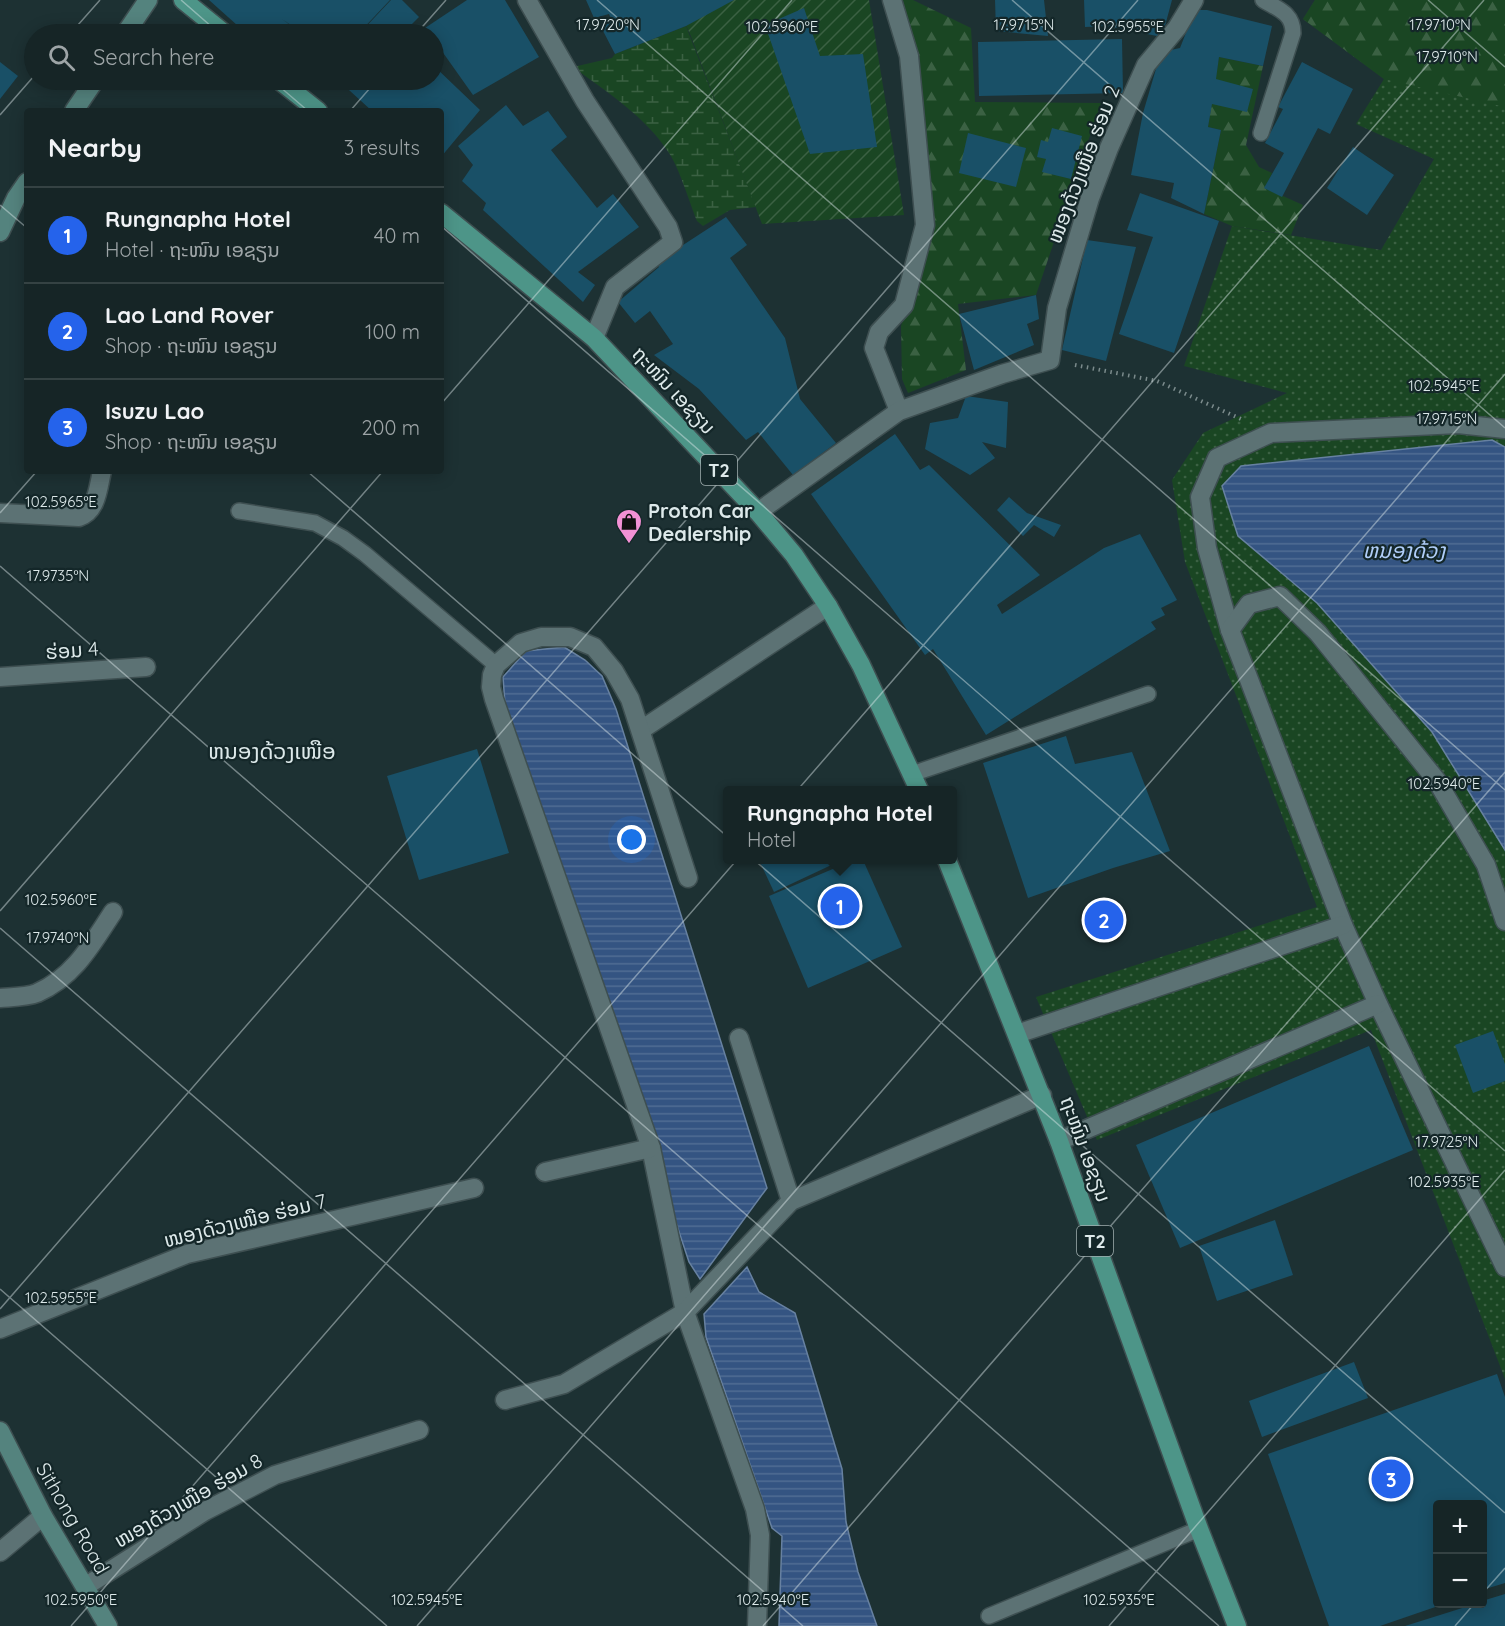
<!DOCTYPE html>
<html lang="en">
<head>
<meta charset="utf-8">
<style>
	:root { --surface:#162526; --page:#1f2d2e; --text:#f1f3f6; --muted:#9ea5a7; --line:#354243; --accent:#2563eb }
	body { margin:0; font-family:Quicksand,"Noto Sans Lao",sans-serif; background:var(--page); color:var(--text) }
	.controls { position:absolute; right:18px; bottom:18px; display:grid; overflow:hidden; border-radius:6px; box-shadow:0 3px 15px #0003 }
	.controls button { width:54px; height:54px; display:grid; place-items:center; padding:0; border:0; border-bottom:2px solid var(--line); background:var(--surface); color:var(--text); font:30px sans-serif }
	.you { position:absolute; left:632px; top:840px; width:21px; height:21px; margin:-15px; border:4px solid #fff; border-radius:50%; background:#1a73e8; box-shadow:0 0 0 9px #1a73e833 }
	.badge { display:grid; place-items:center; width:39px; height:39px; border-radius:50%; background:var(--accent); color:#fff; font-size:20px; font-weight:700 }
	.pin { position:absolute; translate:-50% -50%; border:3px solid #fff; box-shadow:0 2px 6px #0006 }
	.popup { position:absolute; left:723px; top:786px; width:234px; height:78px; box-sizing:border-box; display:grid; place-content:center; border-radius:6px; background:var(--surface); filter:drop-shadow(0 2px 4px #0005); font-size:20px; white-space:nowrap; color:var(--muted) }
	.popup b { font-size:22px; color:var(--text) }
	.popup::after { content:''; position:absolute; left:50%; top:100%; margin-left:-12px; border:12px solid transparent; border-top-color:var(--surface) }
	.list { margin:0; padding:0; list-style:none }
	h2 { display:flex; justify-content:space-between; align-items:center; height:78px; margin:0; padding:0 24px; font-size:26px }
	h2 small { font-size:20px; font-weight:400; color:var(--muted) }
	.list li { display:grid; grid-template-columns:39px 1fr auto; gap:18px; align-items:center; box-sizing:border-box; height:96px; padding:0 24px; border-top:2px solid var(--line) }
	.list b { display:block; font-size:22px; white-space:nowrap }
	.list p { margin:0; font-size:20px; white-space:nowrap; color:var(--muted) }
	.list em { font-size:20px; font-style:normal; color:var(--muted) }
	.icon { flex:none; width:33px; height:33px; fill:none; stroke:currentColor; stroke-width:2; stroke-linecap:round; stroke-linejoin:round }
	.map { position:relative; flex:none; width:1505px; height:1626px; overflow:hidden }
	.search { position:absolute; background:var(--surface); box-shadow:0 3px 15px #0003; left:24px; top:24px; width:420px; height:66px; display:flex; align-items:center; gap:15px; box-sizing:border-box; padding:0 21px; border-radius:33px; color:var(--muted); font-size:22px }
	.panel { position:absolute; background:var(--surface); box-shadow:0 3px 15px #0003; left:24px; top:108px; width:420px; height:366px; border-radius:6px }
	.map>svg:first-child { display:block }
	.grass { fill:url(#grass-dots) }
	.forest { fill:url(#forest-firs) }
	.wetland { fill:url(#wetland-marsh) }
	.garden { fill:url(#garden-furrows) }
	.water { fill:url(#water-rules); stroke:#6781a1; stroke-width:1.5 }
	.building { fill:#195067 }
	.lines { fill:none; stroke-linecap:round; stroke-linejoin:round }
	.service-casing { stroke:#3e4f51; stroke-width:18 }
	.minor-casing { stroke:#3e4f51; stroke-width:21 }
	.secondary-casing { stroke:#3e4f51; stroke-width:21 }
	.primary-casing { stroke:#3e4f51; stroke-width:21 }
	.path { stroke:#7b8b8c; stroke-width:4; stroke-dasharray:1.5 4.5; stroke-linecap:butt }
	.service { stroke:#5c7274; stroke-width:15 }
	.minor { stroke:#5c7274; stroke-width:18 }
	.secondary { stroke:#54837e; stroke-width:18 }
	.primary { stroke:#4d9588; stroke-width:18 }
	.ticks { fill:none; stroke:#dde9ea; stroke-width:1.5; stroke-opacity:0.45 }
	.labels { text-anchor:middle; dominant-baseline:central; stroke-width:4.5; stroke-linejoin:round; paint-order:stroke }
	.shield { fill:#142729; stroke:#a1afb0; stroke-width:1.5 }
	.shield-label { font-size:18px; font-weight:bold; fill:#dde9ea }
	.street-label { font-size:20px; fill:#dde9ea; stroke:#142729 }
	.poi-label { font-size:20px; font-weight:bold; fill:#dde9ea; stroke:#142729; text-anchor:start }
	.water-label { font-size:21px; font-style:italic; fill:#b0cef9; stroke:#142729 }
	.quarter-label { font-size:22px; fill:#dde9ea; stroke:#142729 }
	.ticks-label { font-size:15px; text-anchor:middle; fill:#dde9ea; stroke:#142729; stroke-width:4.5; stroke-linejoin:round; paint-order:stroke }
</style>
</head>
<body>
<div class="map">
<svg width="1505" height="1626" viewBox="0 0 1505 1626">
	<defs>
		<pattern id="grass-dots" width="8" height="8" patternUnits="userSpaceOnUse" patternTransform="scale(1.5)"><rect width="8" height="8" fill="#1a4623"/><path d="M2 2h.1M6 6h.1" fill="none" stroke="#3b6143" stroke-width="1.8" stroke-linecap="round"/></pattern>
		<pattern id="forest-firs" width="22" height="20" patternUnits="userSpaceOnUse" patternTransform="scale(1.5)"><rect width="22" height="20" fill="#1a4623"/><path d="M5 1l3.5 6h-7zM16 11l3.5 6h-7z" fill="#3b6143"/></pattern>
		<pattern id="wetland-marsh" width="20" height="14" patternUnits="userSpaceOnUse" patternTransform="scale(1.5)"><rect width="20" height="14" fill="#1a4623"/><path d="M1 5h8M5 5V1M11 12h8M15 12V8" fill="none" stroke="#3b6143"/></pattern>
		<pattern id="garden-furrows" width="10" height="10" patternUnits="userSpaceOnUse" patternTransform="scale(1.5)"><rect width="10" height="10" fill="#1a4623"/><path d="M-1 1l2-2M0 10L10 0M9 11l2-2" fill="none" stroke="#3b6143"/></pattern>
		<pattern id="water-rules" width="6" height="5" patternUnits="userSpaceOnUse" patternTransform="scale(1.5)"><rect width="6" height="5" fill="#345482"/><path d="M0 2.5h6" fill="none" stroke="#516d94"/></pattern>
	</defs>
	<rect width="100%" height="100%" fill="#1d3133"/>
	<!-- grass -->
	<path class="grass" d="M1315 0H1505V1379L1371 1030 1097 1140 1036 997 1317 907 1185 562 1172 480 1203 433 1287 393 1184 366 1232 226 1381 250 1434 159 1356 124 1384 79 1303 19Z"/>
	<!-- forest -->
	<g class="forest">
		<path d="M903 0H913L971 28 975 102 1101 103 1036 295 958 304 966 370 908 393 902 379 901 326 934 229 924 110Z"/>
		<path d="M1315 0H1505V107L1384 79 1303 19Z"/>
		<path d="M1219 57 1263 66 1246 145 1259 167 1272 173 1265 188 1303 205 1291 235 1232 226 1204 214 1221 130 1208 127Z"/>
	</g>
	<!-- wetland -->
	<path class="wetland" d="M686 26 756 207 730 210 703 226 697 221C689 201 680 170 669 153 646 117 607 92 573 67L612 58 615 54Z"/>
	<!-- garden -->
	<path class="garden" d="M674 0H869L904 215 762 224 690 34Z"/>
	<!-- water -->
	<g class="water">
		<path d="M1492 440 1505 447V850L1432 732 1317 603 1238 536 1222 486 1241 466Z"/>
		<path d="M564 647 585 660 602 676 616 709 767 1188 700 1279 689 1262 505 704 503 677 526 651Z"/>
		<path d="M747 1267 759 1292 795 1313 842 1469 846 1522 858 1572 877 1626H779L782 1536 772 1528 706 1337 704 1314Z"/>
	</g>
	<!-- building -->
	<g class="building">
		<path d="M209 0H390L358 34H304L282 19 302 34H247Z"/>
		<path d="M391 0H402L419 17 402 34H359Z"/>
		<path d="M467 0H505L539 57 473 95 434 40V34H430L425 28Z"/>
		<path d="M586 0H734L686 26 615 54 601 27 612 21 609 14 594 18Z"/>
		<path d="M995 0H1044L1048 36 996 31Z"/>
		<path d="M1084 0H1172L1162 37 1107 26 1085 27Z"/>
		<path d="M804 8 820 56 863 54 877 147 810 154 765 25Z"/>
		<path d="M1195 10H1207L1272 26 1263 66 1219 57 1216 79 1253 89 1247 112 1212 104 1208 127 1221 130 1204 214 1171 198 1174 183 1131 175 1143 113 1161 52 1180 48Z"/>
		<path d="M1122 39 1123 93 979 96 978 42Z"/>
		<path d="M0 62 18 76 0 99Z"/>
		<path d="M1302 62 1353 89 1330 134 1318 128 1282 197 1264 188 1284 153 1265 143 1283 109 1278 107Z"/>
		<path d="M434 66 480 110 441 157V111H372L338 80H434Z"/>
		<path d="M506 105 523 126 548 111 567 137 551 150 597 208 613 194 639 227 578 272 595 285 583 302 483 210 486 203 462 181 473 165 458 146Z"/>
		<path d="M1052 128 1082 136 1071 179 1042 172 1046 159 1037 157 1041 140 1048 142Z"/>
		<path d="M968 133 1026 148 1016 187 959 173Z"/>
		<path d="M1353 147 1394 175 1367 215 1327 188Z"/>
		<path d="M1140 193 1219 221 1174 353 1119 334 1153 237 1127 230Z"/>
		<path d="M726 217 747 245 730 258 785 338 800 399 836 443 793 475 758 432 746 440 699 389 654 355 673 344 650 311 635 323 618 302 659 267 657 262Z"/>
		<path d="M1087 240 1136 247 1106 361 1062 350Z"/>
		<path d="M1036 295 1039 319 1027 324 1034 345 974 370 959 314Z"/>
		<path d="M966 396 1008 402 1006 448 982 442 995 458 970 475 925 449 930 423 958 418Z"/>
		<path d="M895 434 920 470 929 465 1040 575 997 605 1002 614 1104 548 1140 534 1177 600 1161 608 1165 615 1151 622 1156 629 986 735 933 649 925 655 811 494Z"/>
		<path d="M1009 497 1027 513 1061 525 1054 537 1034 525 1023 536 997 510Z"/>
		<path d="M1066 736 1075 764 1132 752 1170 851 1113 868 1028 898 983 763Z"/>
		<path d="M477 749 509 853 419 880 387 776Z"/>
		<path d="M759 860H842L774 892Z"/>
		<path d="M854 860H863L902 947 808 988 769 896Z"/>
		<path d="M1493 1031 1505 1064V1081L1473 1093 1455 1045Z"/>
		<path d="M1369 1046 1413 1150 1180 1248 1136 1145Z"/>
		<path d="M1275 1220 1293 1275 1217 1301 1199 1246Z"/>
		<path d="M1354 1362 1368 1398 1262 1437 1249 1401Z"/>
		<path d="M1497 1374 1505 1397V1583L1482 1590V1504H1437V1604H1444L1380 1626H1329L1268 1454Z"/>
		<path d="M1505 1594V1626H1405L1475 1604H1482V1601Z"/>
	</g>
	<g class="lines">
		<defs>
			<g id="service">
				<path d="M1261 133 1293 33C1293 13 1278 9 1263 0"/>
				<path d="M239 511 315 523 343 538 365 554 496 665"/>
				<path d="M912 774 1148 694"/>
				<path d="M989 1616 1199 1529"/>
			</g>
			<g id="minor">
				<path d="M527 0 585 101 668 227 673 242 615 287 594 338"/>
				<path d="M892 0 909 56 925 225 904 305 879 332 874 348 899 411"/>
				<path d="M758 512 899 411 1002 374 1050 360 1057 308 1090 198 1109 148 1146 65 1177 28 1194 0"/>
				<path d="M0 513 79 517C97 511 98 488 102 471"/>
				<path d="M1230 630 1207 548 1200 497 1217 458 1271 433 1458 424 1505 429"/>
				<path d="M0 677 146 667"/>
				<path d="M641 730 828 606"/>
				<path d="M688 878 630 699 614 671 594 647 570 637H541L521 643 496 665 492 675 491 687 494 699 651 1148 685 1312 755 1509 760 1535 757 1626"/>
				<path d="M1505 921 1486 865 1437 781 1318 633 1280 596 1249 604 1230 630 1343 925 1378 1004 1505 1267"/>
				<path d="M0 998C11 997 27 997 37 993 74 977 92 944 113 912"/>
				<path d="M1017 1034 1343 925"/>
				<path d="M739 1038 791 1201"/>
				<path d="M1059 1141 1378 1004"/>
				<path d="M545 1172 651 1148"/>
				<path d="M0 1329 187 1254 474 1188"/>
				<path d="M505 1400 564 1384 685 1312 791 1201 1042 1095"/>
				<path d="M0 1552 43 1516"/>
				<path d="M86 1586 205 1511 275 1475 419 1430"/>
			</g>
			<g id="secondary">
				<path d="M125 34 148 0"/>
				<path d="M74 111 95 80"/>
				<path d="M0 232 16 198 27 182"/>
				<path d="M0 1431 43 1516 108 1626"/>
			</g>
			<g id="primary">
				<path d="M183 0 225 34"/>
				<path d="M279 80 318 111"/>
				<path d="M441 213 594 338 758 512 794 555 828 606 861 665 919 790"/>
				<path d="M947 860 1059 1141 1199 1529 1237 1626"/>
			</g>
		</defs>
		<!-- service casing -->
		<use href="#service" class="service-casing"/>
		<!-- minor casing -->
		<use href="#minor" class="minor-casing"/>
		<!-- secondary casing -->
		<use href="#secondary" class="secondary-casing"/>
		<!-- primary casing -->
		<use href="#primary" class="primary-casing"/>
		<!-- path -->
		<path class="path" d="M1075 365 1157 381 1241 419"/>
		<!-- service -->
		<use href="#service" class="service"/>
		<!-- minor -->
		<use href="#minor" class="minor"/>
		<!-- secondary -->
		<use href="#secondary" class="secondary"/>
		<!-- primary -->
		<use href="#primary" class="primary"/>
	</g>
	<!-- ticks -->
	<path class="ticks" d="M181 0 220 34M597 0 1505 790M1012 0 1505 428M1428 0 1505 67M70 34 100 0M416 34 446 0M272 80 308 111M350 111 377 80M0 115 34 76M0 205 27 228M441 226 1505 1151M441 404 792 0M307 471 1505 1513M0 513 37 471M0 566 1219 1626M0 911 383 471M0 928 803 1626M0 1289 387 1626M0 1309 1138 0M1482 1594 1505 1568M71 1626 1484 0M417 1626 1505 374M763 1626 1505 772M1109 1626 1505 1170M1455 1626 1474 1604"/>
	<!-- icons -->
	<defs>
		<symbol id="shop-pin" viewBox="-11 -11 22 30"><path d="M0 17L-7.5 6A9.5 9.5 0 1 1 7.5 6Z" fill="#f391d5" stroke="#142729"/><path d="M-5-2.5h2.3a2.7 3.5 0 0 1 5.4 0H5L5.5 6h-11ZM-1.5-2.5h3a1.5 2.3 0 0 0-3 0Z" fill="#111"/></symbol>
	</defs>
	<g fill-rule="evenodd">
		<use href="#shop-pin" x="614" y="507" width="30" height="40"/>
	</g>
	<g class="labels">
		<!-- shield labels -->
		<g class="shield">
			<rect x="701" y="455" width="36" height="30" rx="4.5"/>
			<rect x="1077" y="1226" width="36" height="30" rx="4.5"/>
		</g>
		<g class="shield-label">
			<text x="719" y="470">T2</text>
			<text x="1095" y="1241">T2</text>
		</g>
		<!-- street labels -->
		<g class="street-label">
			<text transform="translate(1083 164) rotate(-69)">ໜອງດ້ວງເໜືອ ຮ່ອມ 2</text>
			<text transform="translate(674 390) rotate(47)">ຖະໜົນ ເອຊຽນ</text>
			<text transform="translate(72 650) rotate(-4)">ຮ່ອມ 4</text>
			<text transform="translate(1086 1149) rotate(70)">ຖະໜົນ ເອຊຽນ</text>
			<text transform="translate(245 1220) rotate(-14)">ໜອງດ້ວງເໜືອ ຮ່ອມ 7</text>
			<text transform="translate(188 1500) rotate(-30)">ໜອງດ້ວງເໜືອ ຮ່ອມ 8</text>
			<text transform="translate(73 1518) rotate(60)">Sithong Road</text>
		</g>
		<!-- poi labels -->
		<g class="poi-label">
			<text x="648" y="510">Proton Car<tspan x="648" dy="23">Dealership</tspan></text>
		</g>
		<!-- water labels -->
		<g class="water-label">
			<text x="1404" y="550">ຫນອງດ້ວງ</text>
		</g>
		<!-- quarter labels -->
		<g class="quarter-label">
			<text x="272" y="751">ຫນອງດ້ວງເໜືອ</text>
		</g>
	</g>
	<g class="ticks-label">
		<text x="608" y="30">17.9720°N</text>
		<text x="1024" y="30">17.9715°N</text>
		<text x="1440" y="30">17.9710°N</text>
		<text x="782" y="32">102.5960°E</text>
		<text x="1128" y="32">102.5955°E</text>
		<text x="1447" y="62">17.9710°N</text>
		<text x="1444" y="391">102.5945°E</text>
		<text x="1447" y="424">17.9715°N</text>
		<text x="61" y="507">102.5965°E</text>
		<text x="58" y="581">17.9735°N</text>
		<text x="1444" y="789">102.5940°E</text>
		<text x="61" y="905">102.5960°E</text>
		<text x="58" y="943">17.9740°N</text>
		<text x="1447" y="1147">17.9725°N</text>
		<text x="1444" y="1187">102.5935°E</text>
		<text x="61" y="1303">102.5955°E</text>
		<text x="81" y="1605">102.5950°E</text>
		<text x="427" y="1605">102.5945°E</text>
		<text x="773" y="1605">102.5940°E</text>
		<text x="1119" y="1605">102.5935°E</text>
	</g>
</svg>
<div class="controls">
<button>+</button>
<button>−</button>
</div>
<div class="you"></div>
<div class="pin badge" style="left:840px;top:906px">1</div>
<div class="popup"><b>Rungnapha Hotel</b>Hotel</div>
<div class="pin badge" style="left:1104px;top:920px">2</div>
<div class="pin badge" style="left:1391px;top:1479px">3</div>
<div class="search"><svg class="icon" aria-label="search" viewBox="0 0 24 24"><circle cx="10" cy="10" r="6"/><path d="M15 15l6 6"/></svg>Search here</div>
<section class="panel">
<h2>Nearby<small>3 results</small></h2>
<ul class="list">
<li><span class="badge">1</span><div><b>Rungnapha Hotel</b><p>Hotel · ຖະໜົນ ເອຊຽນ</p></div><em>40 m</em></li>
<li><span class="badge">2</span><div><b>Lao Land Rover</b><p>Shop · ຖະໜົນ ເອຊຽນ</p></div><em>100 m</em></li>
<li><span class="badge">3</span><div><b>Isuzu Lao</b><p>Shop · ຖະໜົນ ເອຊຽນ</p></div><em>200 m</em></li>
</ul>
</section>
</div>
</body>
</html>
